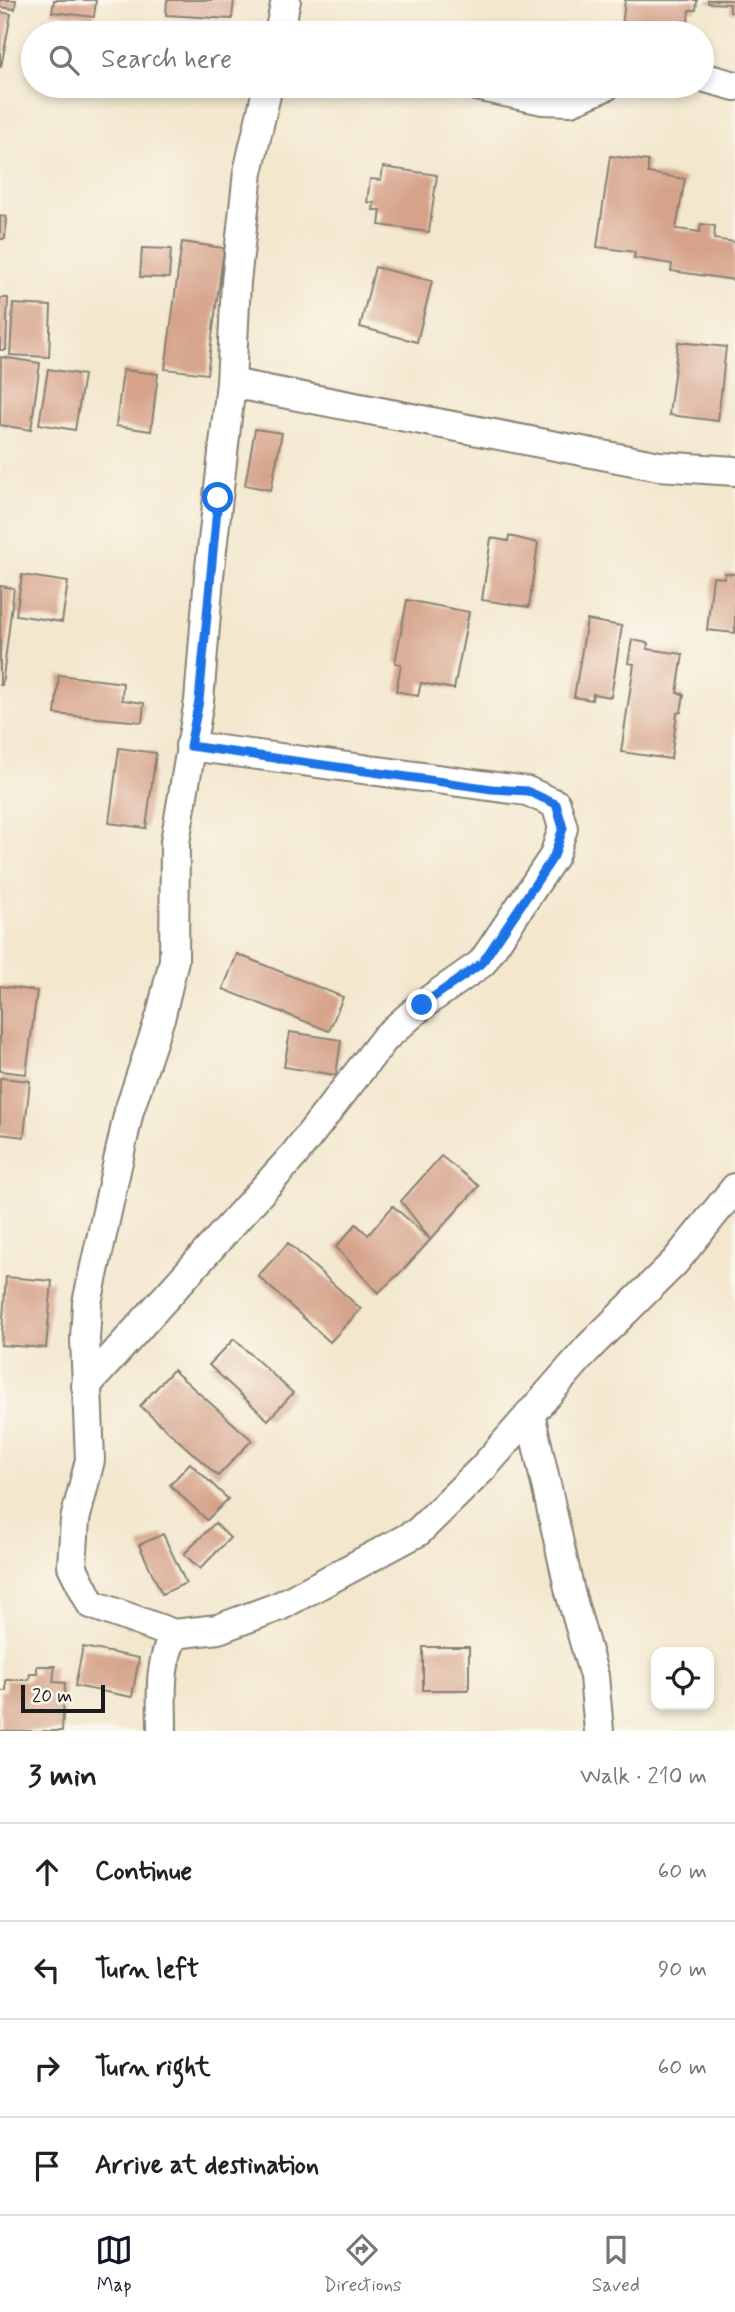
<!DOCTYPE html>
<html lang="en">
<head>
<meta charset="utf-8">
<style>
	:root { --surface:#fff; --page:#f2f2f2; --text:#222; --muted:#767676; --line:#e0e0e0; --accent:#111827 }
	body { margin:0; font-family:Mynerve,sans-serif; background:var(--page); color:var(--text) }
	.controls { position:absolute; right:21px; bottom:21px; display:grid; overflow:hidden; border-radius:14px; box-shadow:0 4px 10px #0003 }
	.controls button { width:63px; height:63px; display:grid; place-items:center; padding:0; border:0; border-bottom:2px solid var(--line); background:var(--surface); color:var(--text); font:35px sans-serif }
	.scale { position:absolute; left:21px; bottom:18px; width:84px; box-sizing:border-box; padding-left:7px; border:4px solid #1c1c1c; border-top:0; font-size:19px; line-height:24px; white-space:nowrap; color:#1c1c1c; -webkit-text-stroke:5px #fbf7ec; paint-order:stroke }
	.stop { position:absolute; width:21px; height:21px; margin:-16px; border:5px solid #1a73e8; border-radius:50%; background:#fff }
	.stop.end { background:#1a73e8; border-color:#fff; box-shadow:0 2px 7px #0008 }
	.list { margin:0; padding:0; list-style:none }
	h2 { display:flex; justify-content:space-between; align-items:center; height:91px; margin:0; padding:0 28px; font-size:30px }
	h2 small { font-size:23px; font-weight:400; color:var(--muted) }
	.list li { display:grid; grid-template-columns:46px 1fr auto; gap:21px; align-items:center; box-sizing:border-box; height:98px; padding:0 28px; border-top:2px solid var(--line) }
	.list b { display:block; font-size:26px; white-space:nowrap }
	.list em { font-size:23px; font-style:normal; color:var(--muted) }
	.icon { flex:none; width:38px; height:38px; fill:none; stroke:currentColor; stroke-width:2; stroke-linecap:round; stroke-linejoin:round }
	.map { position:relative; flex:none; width:735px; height:1731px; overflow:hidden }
	.search { position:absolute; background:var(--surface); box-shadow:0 4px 10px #0003; left:21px; right:21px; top:21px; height:77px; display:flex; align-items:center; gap:18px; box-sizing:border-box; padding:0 24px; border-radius:38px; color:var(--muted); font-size:26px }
	.sheet { height:483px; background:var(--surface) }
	nav { display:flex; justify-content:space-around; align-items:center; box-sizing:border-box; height:98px; border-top:2px solid var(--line); background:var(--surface); font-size:19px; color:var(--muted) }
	nav a { display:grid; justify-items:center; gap:4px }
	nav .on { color:var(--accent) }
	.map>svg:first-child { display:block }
	.building { fill:#d6a38a }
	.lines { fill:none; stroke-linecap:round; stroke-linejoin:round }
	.minor-casing { stroke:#888275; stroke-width:32 }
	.minor { stroke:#fff; stroke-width:28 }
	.route { stroke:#1a73e8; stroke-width:9 }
</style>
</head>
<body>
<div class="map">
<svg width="735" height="1731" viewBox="0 0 735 1731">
	<rect width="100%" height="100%" fill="#fbf7ec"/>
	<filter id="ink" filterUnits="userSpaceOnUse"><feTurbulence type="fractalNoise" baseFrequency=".0143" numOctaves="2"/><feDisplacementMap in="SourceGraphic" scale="14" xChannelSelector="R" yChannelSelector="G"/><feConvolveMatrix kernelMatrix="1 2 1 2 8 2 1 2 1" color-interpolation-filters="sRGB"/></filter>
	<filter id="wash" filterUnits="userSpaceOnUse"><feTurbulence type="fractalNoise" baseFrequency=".00686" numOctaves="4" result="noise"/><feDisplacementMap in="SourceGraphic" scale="28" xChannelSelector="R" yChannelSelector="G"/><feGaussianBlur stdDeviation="1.57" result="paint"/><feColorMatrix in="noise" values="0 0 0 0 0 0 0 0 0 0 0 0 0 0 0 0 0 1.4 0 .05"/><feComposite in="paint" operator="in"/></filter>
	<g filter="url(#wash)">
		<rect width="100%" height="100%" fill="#f3e7ce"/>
		<g id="blocks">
			<!-- building -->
			<g class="building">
				<path d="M0 0H16L15 9 0 7Z"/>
				<path d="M54 0H96L94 17 52 12Z"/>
				<path d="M167 0H234L232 19 166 15Z"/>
				<path d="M625 0H697L696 10H689L688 23 660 22 659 32 622 28Z"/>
				<path d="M708 0H735V13L730 12V4L708 3Z"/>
				<path d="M0 12 11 14 1 67H0Z"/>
				<path d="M238 25 261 29 260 33H237Z"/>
				<path d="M610 156 648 161V173L685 179 676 229 700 232 701 224 715 226 714 239 735 242V280L671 271 672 264 634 258 635 252 597 247Z"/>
				<path d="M383 167 437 175 429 232 379 225 381 210H373L374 203 367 202 370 179 381 180Z"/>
				<path d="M0 216 6 217 5 239H0Z"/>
				<path d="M182 242 224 248 207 374 165 369Z"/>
				<path d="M142 248 171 249 169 278 140 277Z"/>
				<path d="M375 267 432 281 417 342 360 327Z"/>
				<path d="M0 298H8L6 350H0Z"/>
				<path d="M13 304 51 306 49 357 10 355Z"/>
				<path d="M678 342 726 347 718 421 669 415Z"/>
				<path d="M1 357 40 363 31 430 0 425Z"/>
				<path d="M48 369 84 375 75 430 39 424Z"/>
				<path d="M123 370 158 374 151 431 116 426Z"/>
				<path d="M255 429 282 433 271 490 245 485Z"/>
				<path d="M509 536 538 543 529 607 482 600 491 538 508 541Z"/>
				<path d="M725 573 735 574V633L707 630 713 577 725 578Z"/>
				<path d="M22 575 68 582 62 622 16 615Z"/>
				<path d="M0 586 14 588 2 685H0Z"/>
				<path d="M407 600 469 612 454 689 421 683 418 696 396 691 401 664 395 663Z"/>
				<path d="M587 620 622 626 611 697 593 694 592 700 574 697Z"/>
				<path d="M632 640 648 643 647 649 683 654 677 693 684 694 681 712 677 713 671 759 621 752 634 664 628 663Z"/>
				<path d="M59 675 123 683 122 700 144 703 142 722 55 714Z"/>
				<path d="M119 748 156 753 146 828 109 823Z"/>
				<path d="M237 954 343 997 329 1031 223 989Z"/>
				<path d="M0 986 37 991 26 1074 0 1071Z"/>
				<path d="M290 1032 341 1040 336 1075 284 1067Z"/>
				<path d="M0 1078 30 1081 24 1137 0 1134Z"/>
				<path d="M441 1156 479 1186 403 1270 378 1293 336 1247 356 1224 368 1235 393 1206 430 1239 401 1201Z"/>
				<path d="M288 1243 361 1309 330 1342 258 1276Z"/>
				<path d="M6 1277 52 1281 46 1348 1 1345Z"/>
				<path d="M234 1339 293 1393 268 1420 209 1365Z"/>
				<path d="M173 1370 252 1440 218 1476 140 1406Z"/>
				<path d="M190 1463 228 1499 207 1520 170 1485Z"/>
				<path d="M215 1523 230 1538 200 1569 184 1554Z"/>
				<path d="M163 1534 186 1583 162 1594 139 1545Z"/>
				<path d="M83 1647 139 1658 132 1697 75 1686Z"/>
				<rect x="423" y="1647" width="46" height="43"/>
				<path d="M37 1666H55L53 1682 65 1683 62 1731H0V1691H6V1680H29L30 1674H37Z"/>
			</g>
		</g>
	</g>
	<g filter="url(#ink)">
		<use href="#blocks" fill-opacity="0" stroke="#888275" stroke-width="2"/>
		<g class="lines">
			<defs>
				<g id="minor">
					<path d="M279 33 286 0"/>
					<path d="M702 77 735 86"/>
					<path d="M268 86 248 172 236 282 231 383 209 576 199 701 175 842 174 960 161 1015 129 1111 87 1303 85 1339 90 1460 75 1520 72 1566 91 1604 174 1634 218 1629 280 1606 418 1532 482 1469 589 1347 675 1262 735 1188"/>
					<path d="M476 86 543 100 571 101 606 86"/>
					<path d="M231 383 659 466 735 471"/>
					<path d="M86 1386 294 1155 385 1038 422 1005 482 963 554 856 563 828 556 804 527 791 190 746"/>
					<path d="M530 1413 570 1592 594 1676 599 1731"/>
					<path d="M162 1731C162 1695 158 1667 174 1634"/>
				</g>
			</defs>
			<!-- minor casing -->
			<use href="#minor" class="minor-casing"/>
			<!-- minor -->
			<use href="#minor" class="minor"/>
		</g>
	</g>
	<g class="lines" filter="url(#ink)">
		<!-- route -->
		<path class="route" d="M218 498 199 701 190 746 492 789 527 791 556 804 563 828 554 856 482 963 422 1005"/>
	</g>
</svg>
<div class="controls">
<button><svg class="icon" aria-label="locate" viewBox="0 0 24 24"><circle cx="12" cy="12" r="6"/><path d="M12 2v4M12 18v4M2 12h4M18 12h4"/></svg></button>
</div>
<div class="scale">20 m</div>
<div class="stop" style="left:218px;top:498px"></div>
<div class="stop end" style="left:422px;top:1005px"></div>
<div class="search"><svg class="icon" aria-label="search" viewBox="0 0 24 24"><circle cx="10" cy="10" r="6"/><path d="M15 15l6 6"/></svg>Search here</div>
</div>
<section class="sheet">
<h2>3 min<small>Walk · 210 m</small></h2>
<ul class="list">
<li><svg class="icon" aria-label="ahead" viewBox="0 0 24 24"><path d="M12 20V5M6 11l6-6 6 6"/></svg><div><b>Continue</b></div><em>60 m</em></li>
<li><svg class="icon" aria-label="left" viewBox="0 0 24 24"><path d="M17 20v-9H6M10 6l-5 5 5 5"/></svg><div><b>Turn left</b></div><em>90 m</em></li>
<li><svg class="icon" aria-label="right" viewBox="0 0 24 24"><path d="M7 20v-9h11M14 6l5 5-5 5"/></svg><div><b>Turn right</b></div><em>60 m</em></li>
<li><svg class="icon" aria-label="arrive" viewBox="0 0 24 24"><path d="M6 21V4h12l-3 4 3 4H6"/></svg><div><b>Arrive at destination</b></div></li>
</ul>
</section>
<nav>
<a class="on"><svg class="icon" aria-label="map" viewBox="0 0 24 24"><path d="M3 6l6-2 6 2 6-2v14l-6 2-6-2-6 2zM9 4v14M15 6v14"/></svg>Map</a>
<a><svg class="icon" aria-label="directions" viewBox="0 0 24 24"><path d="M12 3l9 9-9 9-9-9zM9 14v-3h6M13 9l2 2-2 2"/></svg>Directions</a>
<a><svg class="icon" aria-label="saved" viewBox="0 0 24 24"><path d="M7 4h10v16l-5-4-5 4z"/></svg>Saved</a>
</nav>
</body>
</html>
